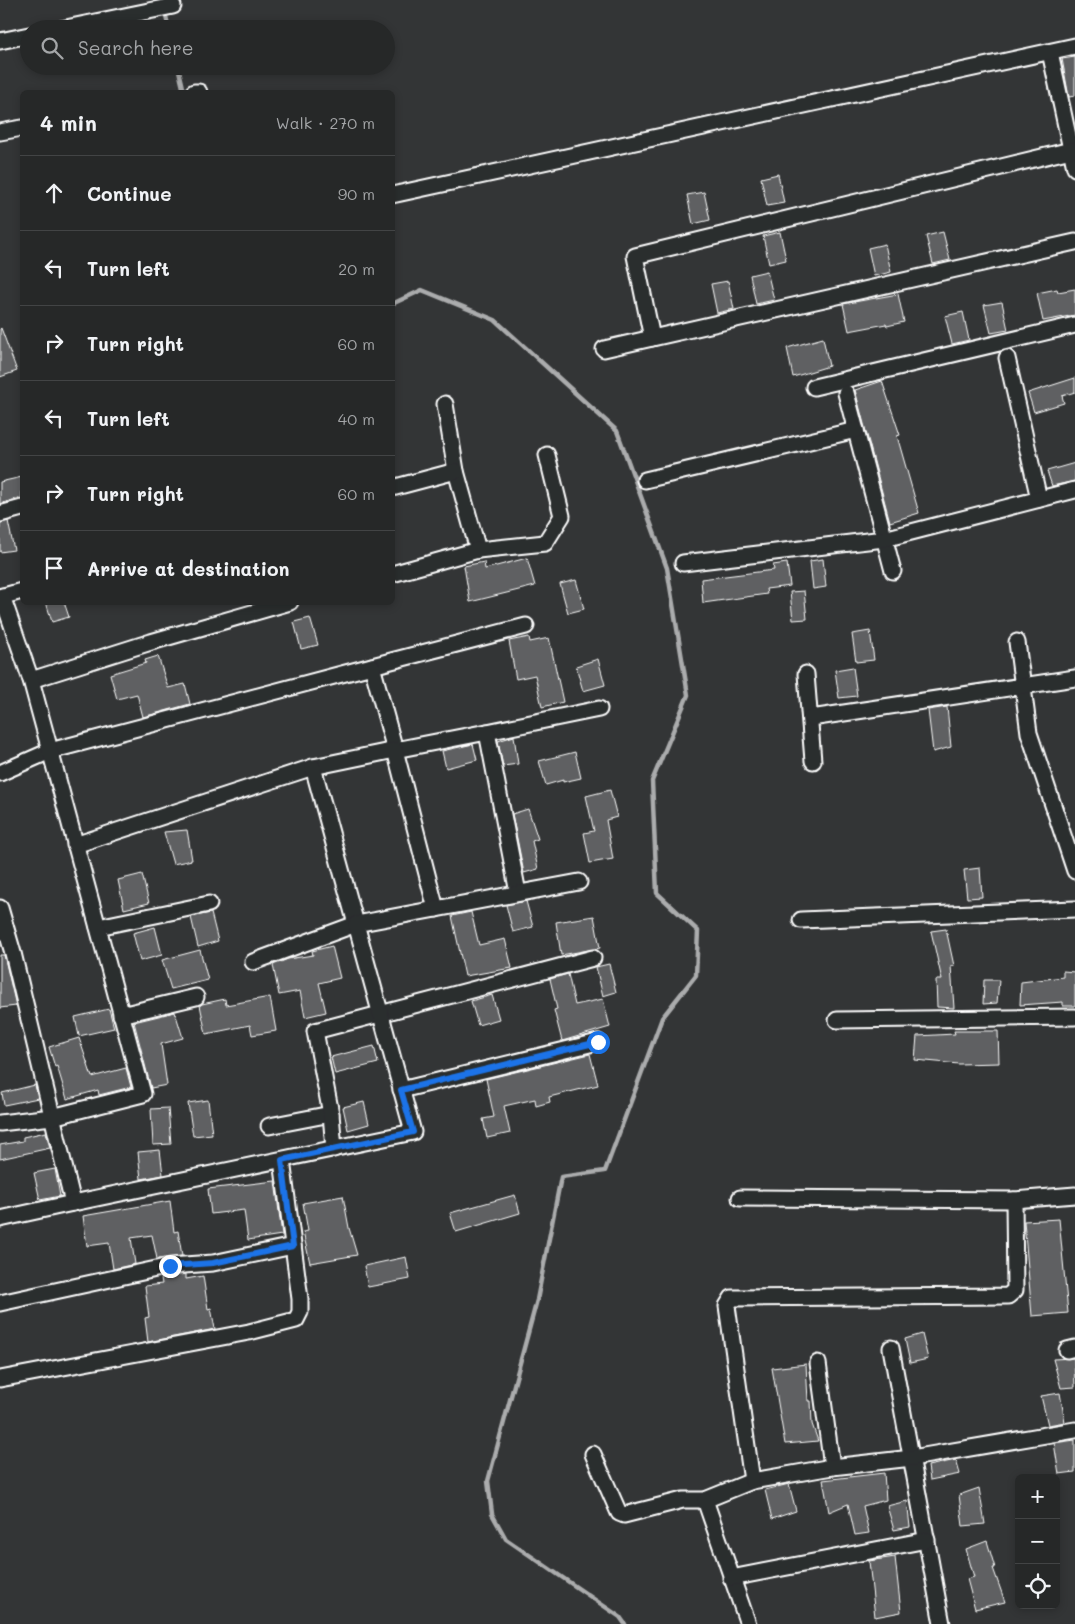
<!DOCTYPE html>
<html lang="en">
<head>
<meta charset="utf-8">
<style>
	:root { --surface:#262828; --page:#323434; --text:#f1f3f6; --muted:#a4a6a8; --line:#424445 }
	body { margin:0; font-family:Mali,sans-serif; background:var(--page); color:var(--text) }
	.controls { position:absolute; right:15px; bottom:15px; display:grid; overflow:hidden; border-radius:8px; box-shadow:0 2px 8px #0003 }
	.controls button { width:45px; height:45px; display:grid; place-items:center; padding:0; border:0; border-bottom:1px solid var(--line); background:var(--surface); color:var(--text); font:25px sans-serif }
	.stop { position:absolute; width:15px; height:15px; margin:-11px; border:4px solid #1a73e8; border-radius:50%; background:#fff }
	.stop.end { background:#1a73e8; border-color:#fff; box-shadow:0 1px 5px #0008 }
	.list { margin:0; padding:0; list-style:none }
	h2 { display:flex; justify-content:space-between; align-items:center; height:65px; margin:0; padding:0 20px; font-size:21px }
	h2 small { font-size:16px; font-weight:400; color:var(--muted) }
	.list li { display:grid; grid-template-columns:32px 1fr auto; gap:15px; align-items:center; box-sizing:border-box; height:75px; padding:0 20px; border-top:1px solid var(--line) }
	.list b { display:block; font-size:19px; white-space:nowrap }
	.list em { font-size:16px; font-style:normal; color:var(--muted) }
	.icon { flex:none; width:28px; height:28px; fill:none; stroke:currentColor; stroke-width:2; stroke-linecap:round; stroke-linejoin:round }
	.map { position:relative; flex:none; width:1075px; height:1624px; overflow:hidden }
	.search { position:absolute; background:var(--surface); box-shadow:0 2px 8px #0003; left:20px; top:20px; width:375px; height:55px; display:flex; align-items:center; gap:12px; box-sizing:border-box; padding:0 18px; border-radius:28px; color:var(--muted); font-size:19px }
	.panel { position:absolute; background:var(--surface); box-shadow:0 2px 8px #0003; left:20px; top:90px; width:375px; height:515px; border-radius:8px }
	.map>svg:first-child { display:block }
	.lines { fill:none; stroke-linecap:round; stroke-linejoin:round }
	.stream { stroke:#abacad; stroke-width:4.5 }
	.building { fill:#5f6162; stroke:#fff }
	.street-casing { stroke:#fff; stroke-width:19 }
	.street { stroke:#2a2d2e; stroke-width:15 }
	.route { stroke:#1a73e8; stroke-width:6 }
</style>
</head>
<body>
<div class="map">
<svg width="1075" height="1624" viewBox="0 0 1075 1624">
	<rect width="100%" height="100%" fill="#333536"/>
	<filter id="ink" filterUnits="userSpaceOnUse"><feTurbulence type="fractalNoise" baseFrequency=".02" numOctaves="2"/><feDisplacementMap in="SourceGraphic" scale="10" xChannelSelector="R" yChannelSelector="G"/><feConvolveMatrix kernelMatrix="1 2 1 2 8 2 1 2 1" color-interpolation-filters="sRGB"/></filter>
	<g filter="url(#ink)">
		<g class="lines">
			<!-- stream -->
			<g class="stream">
				<path d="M162 0 169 29"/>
				<path d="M178 66 184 92"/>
				<path d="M392 304 422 290 495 320 617 431 667 568 688 695 652 781 657 893 698 931 696 975 662 1018 605 1171 561 1177 537 1300 488 1481 492 1514 506 1539 620 1617 625 1624"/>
			</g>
		</g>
		<!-- building -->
		<g class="building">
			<path d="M1075 57V96L1069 97 1062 59Z"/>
			<path d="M778 174 784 203 767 206 761 178Z"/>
			<path d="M704 192 710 220 693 224 687 195Z"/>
			<path d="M780 232 786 260 769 264 763 236Z"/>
			<path d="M943 232 950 260 933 264 926 236Z"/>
			<path d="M885 244 891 272 874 276 868 248Z"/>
			<path d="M767 271 774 300 756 304 750 275Z"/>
			<path d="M728 281 734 309 717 313 711 284Z"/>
			<path d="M1057 289 1058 292 1075 289V315L1043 321 1037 293Z"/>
			<path d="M898 294 904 322 887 326 886 324 849 331 843 304Z"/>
			<path d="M1002 302 1008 330 991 333 984 305Z"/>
			<path d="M963 312 969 340 952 344 945 316Z"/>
			<path d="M1 328 17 371 0 377V329Z"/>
			<path d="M823 338 829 366 793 377 787 348Z"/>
			<path d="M1075 378V392L1062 396 1064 403 1034 412 1028 393Z"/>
			<path d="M882 381 900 435 897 436 919 513 890 522 855 390Z"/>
			<path d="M1075 463V481L1052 486 1047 471Z"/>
			<path d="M22 477V497L0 504V482Z"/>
			<path d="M8 521 14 550 0 552V523Z"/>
			<path d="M527 558 535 586 470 602 464 566 484 562 485 569Z"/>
			<path d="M823 559 826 587 813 589 810 561Z"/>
			<path d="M787 563 790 586 766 589 767 594 703 603 701 579 774 570 773 565Z"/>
			<path d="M576 580 584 609 568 613 560 584Z"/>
			<path d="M804 591 807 619 793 620 790 592Z"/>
			<path d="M46 602H64L69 617 52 622Z"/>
			<path d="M310 618 318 645 301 649 294 622Z"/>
			<path d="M870 631 874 660 856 662 852 634Z"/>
			<path d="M529 637 530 642 549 638 563 702 542 707 535 675 516 679 509 641Z"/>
			<path d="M158 656 168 688 185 684 190 704 143 717 137 694 117 699 110 674 146 663 145 660Z"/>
			<path d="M598 659 605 685 583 691 576 666Z"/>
			<path d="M853 667 857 696 839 698 835 670Z"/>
			<path d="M947 707 951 747 933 752 928 710Z"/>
			<path d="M514 736 518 764 503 766 498 741Z"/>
			<path d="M473 744 477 760 446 768 442 751Z"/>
			<path d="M575 752 581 778 563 782V780L546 785 539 761Z"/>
			<path d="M610 790 617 817 606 820 613 859 590 863 584 833 594 831 586 796Z"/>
			<path d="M528 809 538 839 532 841 538 869 524 873 512 814Z"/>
			<path d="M187 830 192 860 173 864 164 832Z"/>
			<path d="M980 868 982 897 967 898 964 870Z"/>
			<path d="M142 874 149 903 124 909 118 880Z"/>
			<path d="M526 901 533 927 513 932 506 905Z"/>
			<path d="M471 912 479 945 505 939 512 968 465 976 452 916Z"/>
			<path d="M211 913 218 941 198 947 191 917Z"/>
			<path d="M594 916 600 948 561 955 556 922Z"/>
			<path d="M155 927 162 955 140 961 133 933Z"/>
			<path d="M946 929 954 966H951L954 1008 937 1007 936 980H942L931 931Z"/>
			<path d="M332 946 340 978 319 983 326 1012 305 1017 300 991 279 995 273 965 288 959 313 955 312 951Z"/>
			<path d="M200 950 208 980 171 989 162 960Z"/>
			<path d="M0 955H4L16 1006 0 1008Z"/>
			<path d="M609 964 616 992 603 996 596 967Z"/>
			<path d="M1063 971 1075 972V1006H1063V1002L1020 1005 1021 982 1063 977Z"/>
			<path d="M568 974 575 1005 603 999 610 1027 562 1041 554 1010 557 1009 550 979Z"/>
			<path d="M984 980H999L997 1003 983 1004Z"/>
			<path d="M492 995 499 1019 478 1025 471 1001Z"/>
			<path d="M270 997 276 1031 252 1035 250 1025 206 1034 200 1005 202 1004 225 999 226 1005Z"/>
			<path d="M109 1009 114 1028 79 1036 75 1017Z"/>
			<path d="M175 1012 183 1038 161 1044 167 1085 151 1088 134 1022Z"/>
			<path d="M954 1031H998L999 1063 959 1064 915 1060 917 1036 955 1034Z"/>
			<path d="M79 1038 92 1077 126 1068 131 1087 99 1095 98 1090 67 1099 57 1066 55 1067 49 1047Z"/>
			<path d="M374 1046 378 1063 335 1074 331 1057Z"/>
			<path d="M590 1054 598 1085 549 1097 550 1102 536 1106 535 1099 504 1106 510 1133 487 1138 483 1119 494 1117 486 1079Z"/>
			<path d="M35 1085 38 1098 4 1105 2 1093Z"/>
			<path d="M208 1100 212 1134 193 1136 188 1103Z"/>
			<path d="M364 1102 369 1124 348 1130 343 1107Z"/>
			<path d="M168 1108 171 1144 153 1145 151 1109Z"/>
			<path d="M46 1132 50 1148 0 1159V1145L23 1141V1137Z"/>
			<path d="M160 1150 163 1175 141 1179 138 1152Z"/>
			<path d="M55 1169 60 1196 40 1200 34 1173Z"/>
			<path d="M275 1181 282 1235 248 1240 244 1210 211 1214 208 1189Z"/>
			<path d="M515 1195 520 1213 456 1232 450 1213Z"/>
			<path d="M343 1196 349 1228 357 1255 310 1263 303 1232 308 1231 303 1203Z"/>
			<path d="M170 1201 174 1232 178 1231 182 1256 157 1259 152 1235 131 1238 135 1264 113 1269 109 1243 87 1246 83 1216Z"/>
			<path d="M1059 1219 1068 1313 1032 1316 1024 1221Z"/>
			<path d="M406 1257 410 1279 368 1287 364 1266Z"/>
			<path d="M186 1274V1279L203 1276 208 1309 211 1308 215 1329 148 1342 145 1318 149 1317 145 1286 162 1284 161 1278Z"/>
			<path d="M922 1334 928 1359 910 1363 905 1339Z"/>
			<path d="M1074 1358 1075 1387 1061 1388 1053 1359Z"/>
			<path d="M806 1364 808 1401H811L812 1424 818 1441 785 1444 772 1368Z"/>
			<path d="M1060 1393 1065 1422 1048 1425 1041 1396Z"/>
			<path d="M1075 1440V1472L1059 1474 1054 1443Z"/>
			<path d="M956 1460 960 1474 930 1480 928 1466Z"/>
			<path d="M884 1473 886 1500 863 1506 869 1533 855 1535 848 1504 829 1512 823 1480Z"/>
			<path d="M789 1484 796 1511 772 1519 765 1490Z"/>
			<path d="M979 1488 985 1524 963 1526 959 1495Z"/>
			<path d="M907 1501 910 1527 894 1530 887 1506Z"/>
			<path d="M987 1541 995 1568H993L1005 1602 975 1609 967 1579 974 1577 966 1549Z"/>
			<path d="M895 1557 901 1612 875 1617 869 1561Z"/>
		</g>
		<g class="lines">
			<defs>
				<g id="street">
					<path d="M61 29 173 6"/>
					<path d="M0 41 29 35"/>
					<path d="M1050 52 1075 168"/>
					<path d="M194 92H199"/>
					<path d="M0 132 22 128"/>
					<path d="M392 195 1075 46"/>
					<path d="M652 338 635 256 1071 150"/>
					<path d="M604 349 1075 242"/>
					<path d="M1007 358 1039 499"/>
					<path d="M814 387 1075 325"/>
					<path d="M846 393 893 571"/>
					<path d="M445 404 456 471 478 550"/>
					<path d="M645 480 856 430"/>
					<path d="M392 488 456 471"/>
					<path d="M0 514 22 508"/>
					<path d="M683 563 884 539 1075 490"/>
					<path d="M392 574 478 550 545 543 562 516 547 455"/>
					<path d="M0 597 22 591"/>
					<path d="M1017 642 1029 733 1075 871"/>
					<path d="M372 666 526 626"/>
					<path d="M806 674 813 761"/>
					<path d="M31 680 151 642 290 602"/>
					<path d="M811 718 1075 678"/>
					<path d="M487 732 599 709"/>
					<path d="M0 773 50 751 372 666 395 750 487 732 518 893"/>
					<path d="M75 845 313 767 395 750 436 909"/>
					<path d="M0 908 13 953 73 1203 0 1219"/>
					<path d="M801 920 1075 909"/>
					<path d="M98 927 209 904"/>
					<path d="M253 962 356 924 313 767"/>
					<path d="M121 1015 196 997"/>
					<path d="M837 1020 1075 1017"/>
					<path d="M401 1090 598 1042"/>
					<path d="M0 1123 52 1117 143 1094 31 680 2 596"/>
					<path d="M269 1126 331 1114"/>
					<path d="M334 1149 331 1114 315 1031 593 958"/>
					<path d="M740 1198 1014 1200"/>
					<path d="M73 1203 413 1132 356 924 579 882"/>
					<path d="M0 1303 170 1266 213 1263 293 1246"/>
					<path d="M891 1348 942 1624"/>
					<path d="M1067 1350 1075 1348"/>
					<path d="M818 1363 832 1467"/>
					<path d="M0 1379 249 1332 296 1320 300 1312V1299L282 1160"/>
					<path d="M593 1454 619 1513 624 1515 683 1500H705L752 1481 832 1467 912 1458 1075 1430"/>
					<path d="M752 1481 727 1306 732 1298 1008 1296 1015 1290 1014 1200 1075 1195"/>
					<path d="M705 1500 748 1624"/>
					<path d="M731 1578 927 1540"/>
				</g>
			</defs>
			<!-- street casing -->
			<use href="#street" class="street-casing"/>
			<!-- street -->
			<use href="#street" class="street"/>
		</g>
	</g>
	<g class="lines" filter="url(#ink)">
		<!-- route -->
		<path class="route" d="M170 1266 213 1263 293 1246 282 1160 413 1132 401 1090 598 1042"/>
	</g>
</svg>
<div class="controls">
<button>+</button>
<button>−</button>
<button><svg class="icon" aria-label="locate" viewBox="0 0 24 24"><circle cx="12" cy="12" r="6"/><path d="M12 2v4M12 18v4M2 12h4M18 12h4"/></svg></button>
</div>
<div class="stop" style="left:598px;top:1042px"></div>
<div class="stop end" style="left:170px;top:1266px"></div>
<div class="search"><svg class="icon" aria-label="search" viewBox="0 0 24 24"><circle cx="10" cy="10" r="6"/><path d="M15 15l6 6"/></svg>Search here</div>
<section class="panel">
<h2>4 min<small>Walk · 270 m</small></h2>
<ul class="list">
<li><svg class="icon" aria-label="ahead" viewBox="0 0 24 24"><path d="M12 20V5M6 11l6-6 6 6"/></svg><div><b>Continue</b></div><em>90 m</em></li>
<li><svg class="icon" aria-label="left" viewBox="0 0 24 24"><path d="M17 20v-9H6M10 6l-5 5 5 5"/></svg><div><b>Turn left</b></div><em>20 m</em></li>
<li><svg class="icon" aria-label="right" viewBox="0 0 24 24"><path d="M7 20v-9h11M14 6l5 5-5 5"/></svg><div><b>Turn right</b></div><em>60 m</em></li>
<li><svg class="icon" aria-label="left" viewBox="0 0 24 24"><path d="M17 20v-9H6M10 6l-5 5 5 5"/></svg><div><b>Turn left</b></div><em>40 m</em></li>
<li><svg class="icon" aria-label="right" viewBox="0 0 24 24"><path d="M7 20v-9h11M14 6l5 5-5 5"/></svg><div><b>Turn right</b></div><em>60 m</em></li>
<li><svg class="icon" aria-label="arrive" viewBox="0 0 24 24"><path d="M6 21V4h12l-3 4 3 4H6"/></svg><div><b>Arrive at destination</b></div></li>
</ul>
</section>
</div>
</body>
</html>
